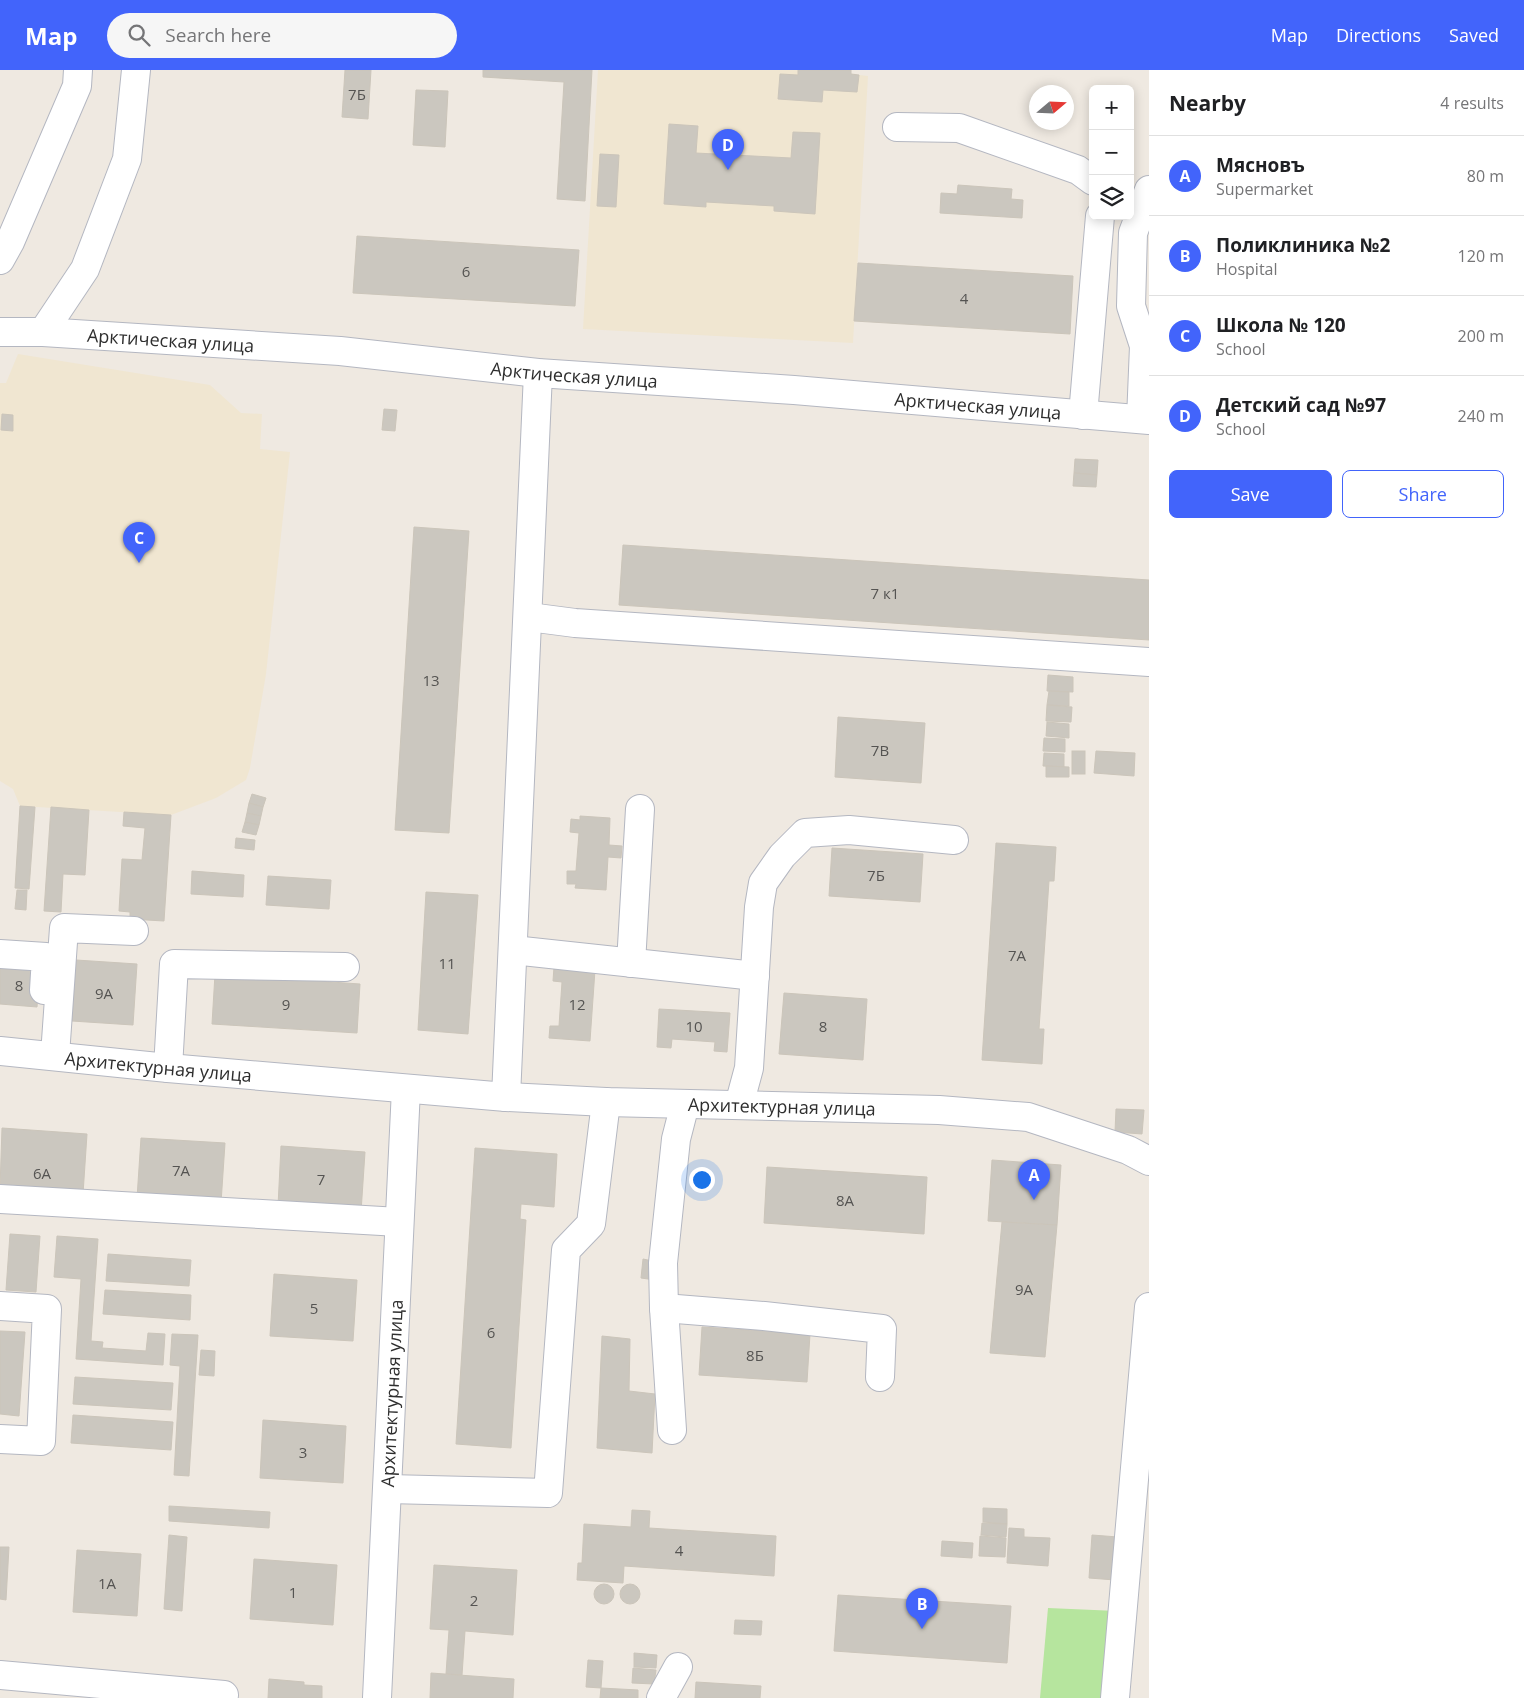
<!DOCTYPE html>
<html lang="en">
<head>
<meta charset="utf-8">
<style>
	:root { --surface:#fff; --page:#f6f6f6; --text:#202124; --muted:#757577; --line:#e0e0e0; --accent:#4264fb }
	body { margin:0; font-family:"Open Sans",sans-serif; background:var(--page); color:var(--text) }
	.controls { position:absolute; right:15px; top:15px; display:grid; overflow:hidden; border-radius:8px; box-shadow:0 2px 12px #0003 }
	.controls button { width:45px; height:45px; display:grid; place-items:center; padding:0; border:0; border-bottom:1px solid var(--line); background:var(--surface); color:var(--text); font:25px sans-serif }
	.compass { position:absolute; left:1029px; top:15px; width:45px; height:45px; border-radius:50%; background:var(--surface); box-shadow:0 2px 12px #0003; rotate:71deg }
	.you { position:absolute; left:701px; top:1109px; width:18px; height:18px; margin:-12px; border:4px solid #fff; border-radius:50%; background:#1a73e8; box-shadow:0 0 0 8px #1a73e833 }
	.badge { display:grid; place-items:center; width:32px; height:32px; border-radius:50%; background:var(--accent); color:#fff; font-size:16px; font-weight:700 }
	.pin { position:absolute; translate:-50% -41px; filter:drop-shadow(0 1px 2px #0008) }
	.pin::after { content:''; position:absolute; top:26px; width:18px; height:15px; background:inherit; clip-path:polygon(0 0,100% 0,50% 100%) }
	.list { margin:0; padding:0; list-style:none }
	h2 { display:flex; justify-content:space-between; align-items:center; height:65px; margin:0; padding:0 20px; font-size:21px }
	h2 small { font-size:16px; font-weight:400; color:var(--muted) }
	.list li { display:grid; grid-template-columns:32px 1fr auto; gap:15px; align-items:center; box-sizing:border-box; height:80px; padding:0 20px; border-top:1px solid var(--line) }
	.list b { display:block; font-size:19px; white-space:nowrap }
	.list p { margin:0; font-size:16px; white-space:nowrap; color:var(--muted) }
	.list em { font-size:16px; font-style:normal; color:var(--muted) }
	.actions { display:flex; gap:10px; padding:15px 20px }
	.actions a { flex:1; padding:11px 0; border:1px solid var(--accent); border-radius:8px; text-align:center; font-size:18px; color:var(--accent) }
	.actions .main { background:var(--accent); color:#fff }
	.icon { flex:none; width:28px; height:28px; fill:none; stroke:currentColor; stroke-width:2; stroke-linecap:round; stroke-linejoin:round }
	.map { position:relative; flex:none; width:1149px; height:1628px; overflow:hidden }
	header { display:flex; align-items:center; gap:30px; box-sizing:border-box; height:70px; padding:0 25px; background:var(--accent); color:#fff }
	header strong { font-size:24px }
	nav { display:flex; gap:28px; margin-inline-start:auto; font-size:18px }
	.search { width:350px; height:45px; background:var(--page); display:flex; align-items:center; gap:12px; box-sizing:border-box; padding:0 18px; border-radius:28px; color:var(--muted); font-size:19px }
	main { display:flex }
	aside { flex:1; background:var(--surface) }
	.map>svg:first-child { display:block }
	.education { fill:#f0e6d1 }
	.green { fill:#b6e59e }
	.building { fill:#cbc7bf; stroke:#cbc5ba }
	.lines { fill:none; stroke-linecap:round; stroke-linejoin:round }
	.minor-casing { stroke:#b4b7c1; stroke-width:30 }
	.minor { stroke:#fff; stroke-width:28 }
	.labels { text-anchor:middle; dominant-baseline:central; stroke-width:4; stroke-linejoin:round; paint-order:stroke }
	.number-label { font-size:15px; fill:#555452 }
	.street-label { font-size:18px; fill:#2e2e2e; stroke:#fff }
</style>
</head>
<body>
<header>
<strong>Map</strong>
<div class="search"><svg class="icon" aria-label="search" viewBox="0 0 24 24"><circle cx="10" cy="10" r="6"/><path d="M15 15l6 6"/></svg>Search here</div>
<nav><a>Map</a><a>Directions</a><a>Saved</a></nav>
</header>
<main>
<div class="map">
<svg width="1149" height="1628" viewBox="0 0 1149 1628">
	<rect width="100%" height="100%" fill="#efe9e1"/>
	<!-- education -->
	<g class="education">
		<path d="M598 0H851V4L868 6 853 273 583 259Z"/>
		<path d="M18 284 210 315 241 343 262 344 260 379 290 382 266 604 250 698 246 710 216 728 171 745 20 736 13 719 0 711V313H6Z"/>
	</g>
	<!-- green -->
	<path class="green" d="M1048 1538 1117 1541 1111 1628H1040Z"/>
	<!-- building -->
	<g class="building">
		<path d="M345 0H371L368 49 342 47Z"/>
		<path d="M483 0H592L585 131 557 129 564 12 483 7Z"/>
		<path d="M798 0H851V4L859 5 857 22 823 20 822 32 778 29 780 4 798 5Z"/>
		<path d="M416 20 448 21 445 77 413 75Z"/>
		<path d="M669 54 698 56 696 83 791 88 793 62 820 63 815 144 774 141V136L706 132V137L664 134Z"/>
		<path d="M600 84 619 85 616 137 597 136Z"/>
		<path d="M958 115 1012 119 1011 129 1023 130 1022 148 940 143 941 123 957 124Z"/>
		<path d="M357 166 579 180 575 236 353 223Z"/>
		<path d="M858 193 1073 206 1070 264 854 251Z"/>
		<path d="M384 339 397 340 395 361 382 360Z"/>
		<path d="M2 344 13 345V361L1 360Z"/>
		<path d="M1075 389 1098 390 1097 405 1074 403Z"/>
		<path d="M1074 403 1097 405 1096 417 1073 416Z"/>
		<path d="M414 457 469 461 449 763 395 760Z"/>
		<path d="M623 475 1149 510V570L619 535Z"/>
		<path d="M1048 605 1073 607V622L1047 621Z"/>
		<path d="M1049 621 1069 622V636L1047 635Z"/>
		<path d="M1047 635 1072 637 1071 652 1046 651Z"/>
		<path d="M838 647 925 653 921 713 835 707Z"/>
		<path d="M1047 652 1069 654V668L1046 666Z"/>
		<path d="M1044 668 1065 669V682L1043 681Z"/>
		<rect x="1072" y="681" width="13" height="23"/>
		<path d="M1096 681 1135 683 1134 706 1094 703Z"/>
		<path d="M1044 683 1064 684V697L1043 696Z"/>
		<path d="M1046 696 1069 697V707H1046Z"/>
		<path d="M252 724 266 728 263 737 249 733Z"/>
		<path d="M249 733 263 737 261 746 247 743Z"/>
		<path d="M20 736 35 737 29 819 15 818Z"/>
		<path d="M51 737 89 740 85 805 63 804 61 842 44 841Z"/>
		<path d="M124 742 171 745 164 851 130 849V842L119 841 122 789 142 790 145 758 123 756Z"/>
		<path d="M247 743 261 746 259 755 245 752Z"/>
		<path d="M580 746 610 748 609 775 622 776 621 788 608 787 606 820 575 818 576 814H567V801H576L579 763 570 762 571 749 580 750Z"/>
		<path d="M245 752 259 755 256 765 242 762Z"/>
		<path d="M236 768 255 770 254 780 235 778Z"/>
		<path d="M996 773 1056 777 1054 811H1049L1039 959H1044L1042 994 982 990Z"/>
		<path d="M832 778 923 784 920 832 829 826Z"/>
		<path d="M192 801 244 805 243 827 191 824Z"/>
		<path d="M268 806 331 810 329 839 266 835Z"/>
		<path d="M17 820H27L26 840 15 839Z"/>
		<path d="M426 822 478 825 468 964 418 960Z"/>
		<path d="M76 890 137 894 133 955 72 951Z"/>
		<path d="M0 893 40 896 37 937 0 934Z"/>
		<path d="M554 897 595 900 590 971 549 968 550 956H559L562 912 553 911Z"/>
		<path d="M215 904 360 914 357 963 212 954Z"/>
		<path d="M784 923 867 929 863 990 779 984Z"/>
		<path d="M659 939 730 943 727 982 714 981 715 972 672 969 671 978 657 977Z"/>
		<path d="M1116 1039 1144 1040 1142 1064 1115 1062Z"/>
		<path d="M2 1058 87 1064 83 1124 0 1118Z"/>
		<path d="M141 1068 225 1073 221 1133 137 1128Z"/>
		<path d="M281 1076 365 1082 361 1142 278 1136Z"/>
		<path d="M475 1078 557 1084 554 1137 521 1134 520 1149 526 1150 511 1378 456 1374Z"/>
		<path d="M992 1090 1061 1095 1057 1155 988 1151Z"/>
		<path d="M767 1097 927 1107 924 1164 764 1153Z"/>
		<path d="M1002 1152 1057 1155 1045 1287 990 1283Z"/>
		<path d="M10 1164 40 1166 36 1222 6 1220Z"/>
		<path d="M57 1166 98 1169 91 1271 103 1272 102 1278 146 1281 148 1263 165 1264 163 1295 76 1289 81 1209 54 1207Z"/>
		<path d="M108 1184 191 1190 189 1216 106 1211Z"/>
		<path d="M643 1189 657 1192 655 1210 641 1208Z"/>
		<path d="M274 1204 357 1210 353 1271 270 1266Z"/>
		<path d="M105 1220 191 1225 190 1250 103 1244Z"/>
		<path d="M702 1257 810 1264 807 1312 699 1305Z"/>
		<path d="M0 1261 25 1262 19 1346 0 1344Z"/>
		<path d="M172 1264 198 1265 189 1406 174 1405 180 1296 170 1295Z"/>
		<path d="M602 1266 630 1269 629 1321 655 1324 652 1383 597 1378Z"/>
		<path d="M201 1280 215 1281 214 1306 199 1305Z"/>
		<path d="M75 1307 173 1313 171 1340 73 1334Z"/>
		<path d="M73 1345 173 1352 171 1380 71 1373Z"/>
		<path d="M263 1350 346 1356 343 1413 260 1408Z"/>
		<path d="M169 1436 270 1442 269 1458 169 1451Z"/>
		<path d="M983 1438 1007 1439V1454L983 1452Z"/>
		<path d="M632 1440 650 1441 649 1458 776 1466 774 1506 624 1496 623 1513 577 1510 578 1493H582L584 1454 631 1457Z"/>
		<path d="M982 1453 1007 1454 1006 1467 981 1465Z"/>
		<path d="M1009 1458 1024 1459V1467L1050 1468 1048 1496 1007 1493Z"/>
		<path d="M169 1465 187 1467 182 1541 164 1539Z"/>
		<path d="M1092 1465 1118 1467 1115 1510 1089 1508Z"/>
		<path d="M980 1466 1006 1468 1005 1487 979 1486Z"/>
		<path d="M942 1471 973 1473 972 1488 941 1486Z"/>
		<path d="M0 1477H9L6 1530 0 1529Z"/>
		<path d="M77 1480 141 1484 137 1546 73 1542Z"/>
		<path d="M254 1489 337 1495 333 1555 250 1549Z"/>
		<path d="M434 1495 517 1500 513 1565 465 1561 462 1605 446 1604 449 1560 430 1559Z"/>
		<circle cx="604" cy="1524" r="10"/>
		<circle cx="630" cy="1524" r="10"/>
		<path d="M838 1525 1011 1536 1007 1593 834 1581Z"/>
		<path d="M735 1550 762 1551 761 1565 734 1564Z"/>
		<path d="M634 1583 657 1585 656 1598 634 1597Z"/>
		<path d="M588 1590 603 1591 601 1618 586 1617Z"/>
		<path d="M633 1598 656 1600 654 1614 632 1613Z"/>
		<path d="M431 1603 514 1609 513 1628H430Z"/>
		<path d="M269 1609 304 1612V1615L322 1616V1628H268Z"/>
		<path d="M696 1612 761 1616 760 1628H695Z"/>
		<path d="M601 1618 638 1620V1628H600Z"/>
	</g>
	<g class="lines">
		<defs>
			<g id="minor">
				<path d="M897 57 959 58 1078 100 1093 111"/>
				<path d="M0 190 10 172 77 16 78 0"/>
				<path id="s1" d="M0 262H43L340 281 538 303 794 320 1149 350"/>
				<path d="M43 262 85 199 127 89 136 0"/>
				<path d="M1083 345 1100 146"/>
				<path d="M1141 349 1144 276 1131 236 1133 163 1149 120"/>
				<path d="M529 547 575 553 1149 592"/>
				<path d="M513 880 755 906"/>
				<path d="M0 884 46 887 44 920"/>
				<path d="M631 893 640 739"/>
				<path id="s2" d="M0 981 168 998 506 1027 606 1032 939 1040 1028 1047 1128 1080 1149 1091"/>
				<path d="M55 985 64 858 134 861"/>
				<path d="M168 998 174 894 345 897"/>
				<path d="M506 1027 538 303"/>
				<path d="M739 1035 749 998 759 837 763 813 782 786 805 763 849 760 954 770"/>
				<path d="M0 1129 399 1152"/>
				<path d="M0 1236 47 1239 41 1371 0 1369"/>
				<path d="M664 1238 764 1246 882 1259 880 1307"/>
				<path d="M672 1360 664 1238 663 1193 676 1069 685 1034"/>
				<path d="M388 1419 548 1423 566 1180 591 1154 606 1032"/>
				<path d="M0 1605 224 1625"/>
				<path id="s3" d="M377 1628 406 1019"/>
				<path d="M661 1628 678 1597"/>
				<path d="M1115 1628 1149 1237"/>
			</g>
		</defs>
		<!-- minor casing -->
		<use href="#minor" class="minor-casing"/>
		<!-- minor -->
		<use href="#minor" class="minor"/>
	</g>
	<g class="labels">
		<!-- number labels -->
		<g class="number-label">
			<text x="357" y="24">7Б</text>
			<text x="466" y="201">6</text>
			<text x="964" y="228">4</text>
			<text x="885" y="523">7 к1</text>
			<text x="431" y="610">13</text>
			<text x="880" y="680">7В</text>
			<text x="876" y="805">7Б</text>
			<text x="1017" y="885">7А</text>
			<text x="447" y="893">11</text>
			<text x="19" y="915">8</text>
			<text x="104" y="923">9А</text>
			<text x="286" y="934">9</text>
			<text x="577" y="934">12</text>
			<text x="694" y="956">10</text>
			<text x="823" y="956">8</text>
			<text x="181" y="1100">7А</text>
			<text x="42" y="1103">6А</text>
			<text x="321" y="1109">7</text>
			<text x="845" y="1130">8А</text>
			<text x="1024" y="1219">9А</text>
			<text x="314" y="1238">5</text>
			<text x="491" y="1262">6</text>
			<text x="755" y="1285">8Б</text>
			<text x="303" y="1382">3</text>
			<text x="679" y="1480">4</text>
			<text x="107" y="1513">1А</text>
			<text x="293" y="1522">1</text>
			<text x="474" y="1530">2</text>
		</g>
		<!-- street labels -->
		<g class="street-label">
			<text stroke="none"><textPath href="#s1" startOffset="171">Арктическая улица</textPath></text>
			<text stroke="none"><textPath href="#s1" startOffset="576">Арктическая улица</textPath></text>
			<text stroke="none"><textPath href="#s1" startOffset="981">Арктическая улица</textPath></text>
			<text stroke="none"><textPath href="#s2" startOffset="159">Архитектурная улица</textPath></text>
			<text stroke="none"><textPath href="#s2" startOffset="784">Архитектурная улица</textPath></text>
			<text stroke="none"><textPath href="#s3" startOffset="305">Архитектурная улица</textPath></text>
		</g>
	</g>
</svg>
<div class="controls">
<button>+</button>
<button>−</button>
<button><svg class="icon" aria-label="layers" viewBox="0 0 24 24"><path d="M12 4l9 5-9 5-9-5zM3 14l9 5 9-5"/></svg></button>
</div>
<svg class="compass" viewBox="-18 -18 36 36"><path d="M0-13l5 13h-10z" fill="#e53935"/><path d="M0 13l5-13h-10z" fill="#757577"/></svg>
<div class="you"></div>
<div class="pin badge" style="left:1034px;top:1130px">A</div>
<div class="pin badge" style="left:922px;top:1559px">B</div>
<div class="pin badge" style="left:139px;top:493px">C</div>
<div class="pin badge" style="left:728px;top:100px">D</div>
</div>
<aside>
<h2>Nearby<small>4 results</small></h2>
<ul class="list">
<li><span class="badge">A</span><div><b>Мясновъ</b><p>Supermarket</p></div><em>80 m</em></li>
<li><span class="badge">B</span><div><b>Поликлиника №2</b><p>Hospital</p></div><em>120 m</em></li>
<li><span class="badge">C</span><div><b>Школа № 120</b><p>School</p></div><em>200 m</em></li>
<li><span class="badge">D</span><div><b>Детский сад №97</b><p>School</p></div><em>240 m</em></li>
</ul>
<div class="actions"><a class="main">Save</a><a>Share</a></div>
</aside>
</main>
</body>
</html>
